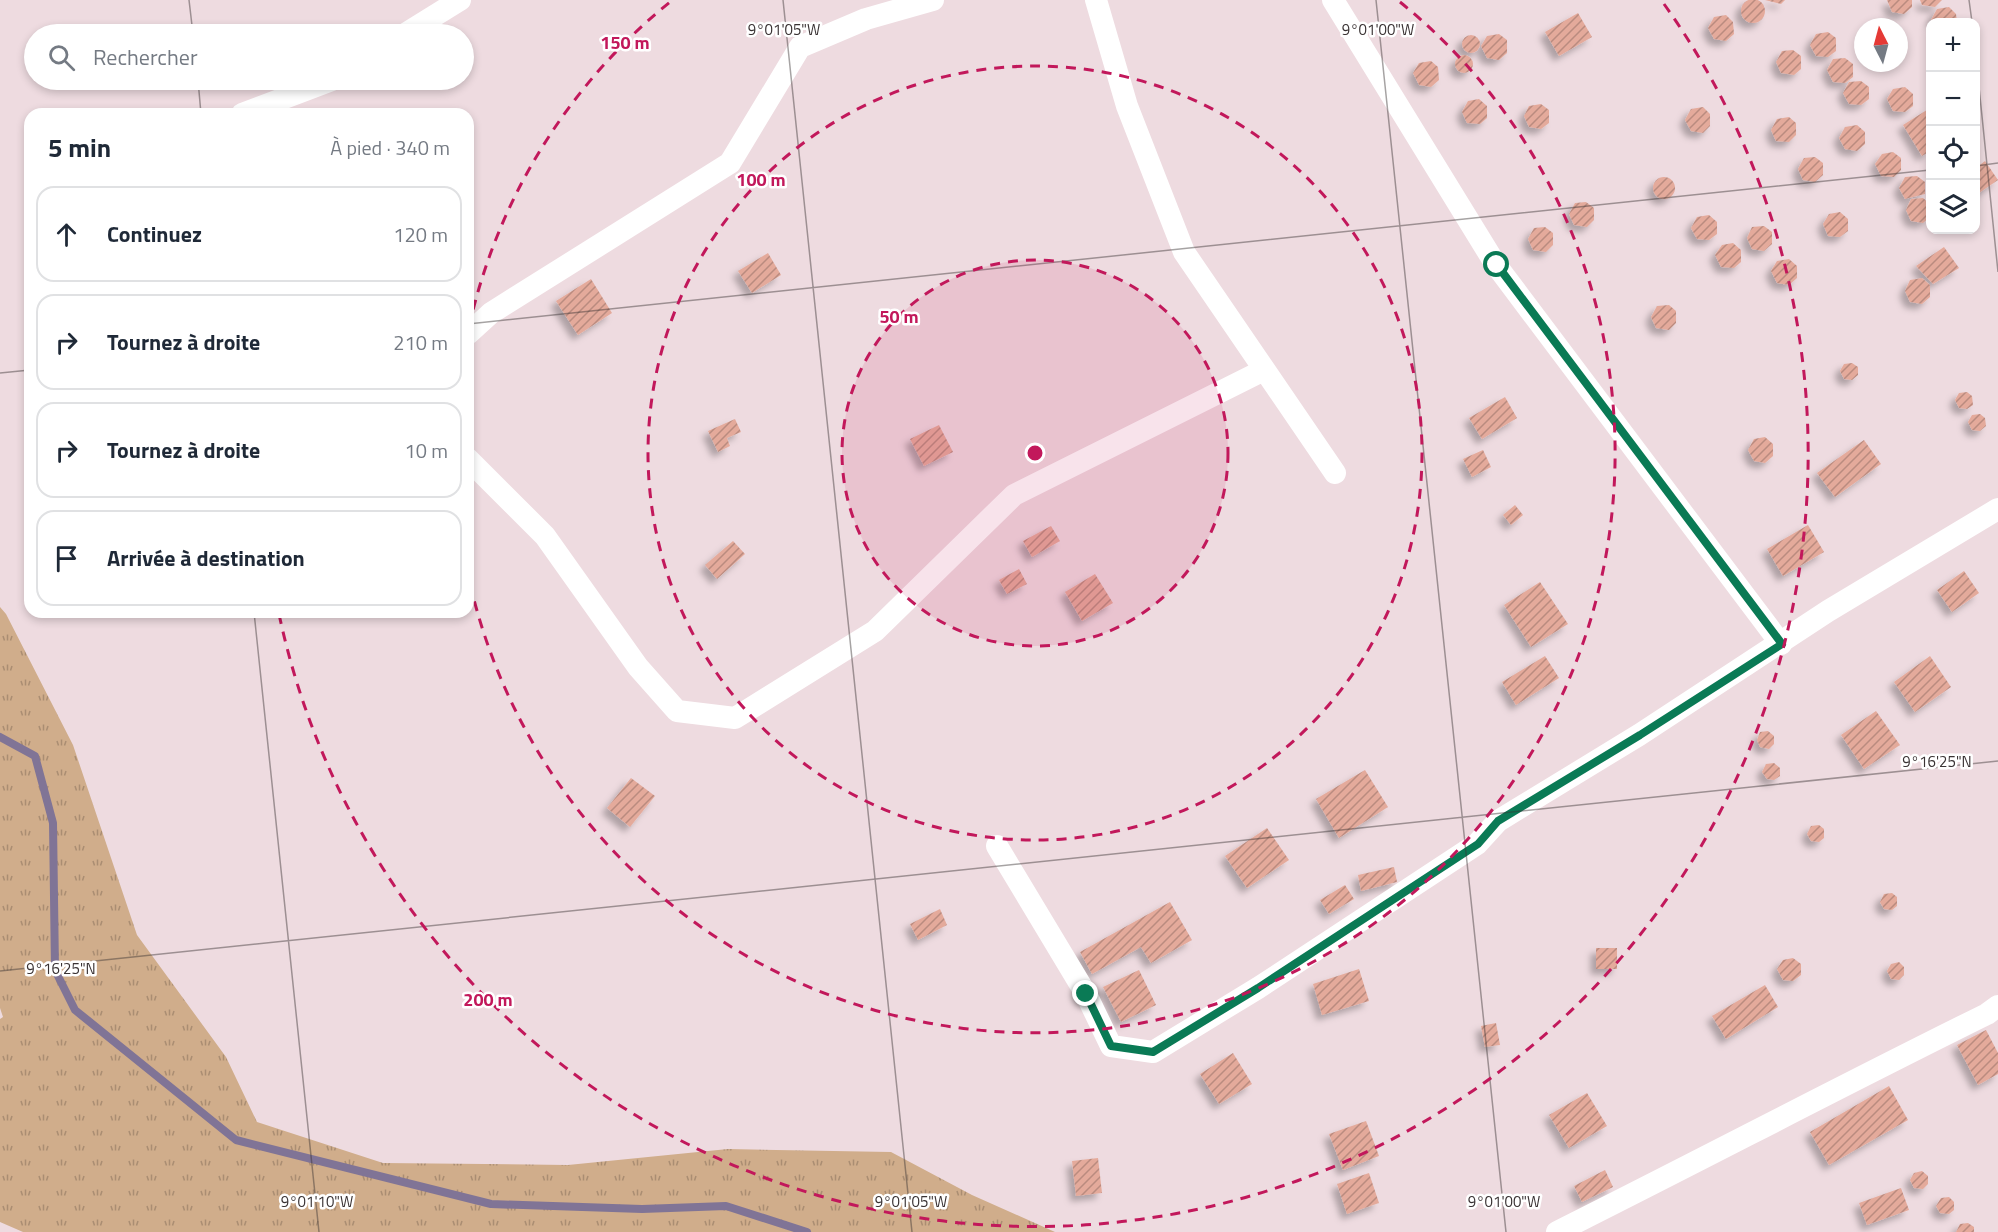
<!DOCTYPE html>
<html lang="fr">
<head>
<meta charset="utf-8">
<style>
	:root { --surface:#fff; --page:#f6f6f7; --text:#1f2937; --muted:#747a83; --line:#e0e1e3 }
	body { margin:0; font-family:"Titillium Web",sans-serif; background:var(--page); color:var(--text) }
	.controls { position:absolute; right:18px; top:18px; display:grid; overflow:hidden; border-radius:12px; box-shadow:0 3px 9px #0003 }
	.controls button { width:54px; height:54px; display:grid; place-items:center; padding:0; border:0; border-bottom:2px solid var(--line); background:var(--surface); color:var(--text); font:30px sans-serif }
	.compass { position:absolute; left:1854px; top:18px; width:54px; height:54px; border-radius:50%; background:var(--surface); box-shadow:0 3px 9px #0003; rotate:354deg }
	.stop { position:absolute; width:18px; height:18px; margin:-14px; border:4px solid #0a7a55; border-radius:50%; background:#fff }
	.stop.end { background:#0a7a55; border-color:#fff; box-shadow:0 2px 6px #0008 }
	.list { margin:0; padding:0; list-style:none }
	h2 { display:flex; justify-content:space-between; align-items:center; height:78px; margin:0; padding:0 24px; font-size:26px }
	h2 small { font-size:20px; font-weight:400; color:var(--muted) }
	.list li { display:grid; grid-template-columns:39px 1fr auto; gap:18px; align-items:center; box-sizing:border-box; height:96px; margin:0 12px 12px; padding:0 12px; border:2px solid var(--line); border-radius:18px }
	.list b { display:block; font-size:22px; white-space:nowrap }
	.list em { font-size:20px; font-style:normal; color:var(--muted) }
	.icon { flex:none; width:33px; height:33px; fill:none; stroke:currentColor; stroke-width:2; stroke-linecap:round; stroke-linejoin:round }
	.map { position:relative; flex:none; width:1998px; height:1232px; overflow:hidden }
	.search { position:absolute; background:var(--surface); box-shadow:0 3px 9px #0003; left:24px; top:24px; width:450px; height:66px; display:flex; align-items:center; gap:15px; box-sizing:border-box; padding:0 21px; border-radius:33px; color:var(--muted); font-size:22px }
	.panel { position:absolute; background:var(--surface); box-shadow:0 3px 9px #0003; left:24px; top:108px; width:450px; height:510px; border-radius:18px }
	.map>svg:first-child { display:block }
	.grass { fill:url(#grass-tufts) }
	.lines { fill:none; stroke-linecap:round; stroke-linejoin:round }
	.stream { stroke:#807496; stroke-width:8 }
	.building { fill:url(#building-hatch); filter:url(#shadow) }
	.street { stroke:#fff; stroke-width:22 }
	.route { stroke:#0a7a55; stroke-width:8 }
	.ticks { fill:none; stroke:#393233; stroke-width:1.5; stroke-opacity:0.45 }
	.ring { fill:none; stroke:#c2185b; stroke-width:3; stroke-dasharray:10 8 }
	.ticks-label { font-size:15px; text-anchor:middle; fill:#393233; stroke:#fff; stroke-width:5; stroke-linejoin:round; paint-order:stroke }
	.centre { fill:#c2185b; stroke:#fff; stroke-width:3 }
	.ring-label { font-size:18px; text-anchor:middle; font-weight:bold; fill:#c2185b; stroke:#fff; stroke-width:5; stroke-linejoin:round; paint-order:stroke }
</style>
</head>
<body>
<div class="map">
<svg width="1998" height="1232" viewBox="0 0 1998 1232">
	<defs>
		<pattern id="grass-tufts" width="24" height="20" patternUnits="userSpaceOnUse" patternTransform="scale(1.5)"><rect width="24" height="20" fill="#d0ad8b"/><path d="M3 7l-1-3M5 7V3M7 7l1-3M15 17l-1-3M17 17v-4M19 17l1-3" fill="none" stroke="#aa8d72"/></pattern>
		<pattern id="building-hatch" width="6" height="6" patternUnits="userSpaceOnUse" patternTransform="scale(1.5)"><rect width="6" height="6" fill="#e4aa9b"/><path d="M-1 1l2-2M0 6l6-6M5 7l2-2" fill="none" stroke="#ba8b7f"/></pattern>
		<filter id="shadow"><feDropShadow dx="-5.5" dy="5.5" stdDeviation="3" flood-color="#0004"/></filter>
	</defs>
	<rect width="100%" height="100%" fill="#eedbe0"/>
	<!-- grass -->
	<path class="grass" d="M0 607 6 614 73 745 137 935 226 1057 257 1122 383 1163 568 1165 728 1149 891 1152 972 1195 1055 1232H23L0 1222V1019L3 1017 0 1008Z"/>
	<g class="lines">
		<!-- stream -->
		<path class="stream" d="M0 737 35 756 53 823 55 970 75 1010 236 1140 491 1204 642 1209 726 1206 807 1232"/>
	</g>
	<!-- building -->
	<g class="building">
		<circle cx="1753" cy="11" r="12"/>
		<path d="M1765 0H1785L1781 4Z"/>
		<path d="M1887 0H1912V7L1904 14 1892 12Z"/>
		<path d="M1920 0H1942L1935 7 1922 5Z"/>
		<path d="M1949 7 1956 14 1957 22H1932L1931 20 1937 9Z"/>
		<path d="M1578 13 1592 37 1559 56 1545 32Z"/>
		<path d="M1726 15 1733 22 1734 34 1726 41 1714 39 1708 28 1714 17Z"/>
		<path d="M1828 32 1836 38V51L1828 57 1816 56 1810 45 1816 34Z"/>
		<path d="M1499 34 1507 40V53L1499 60 1487 58 1481 46 1487 36Z"/>
		<circle cx="1471" cy="44" r="9"/>
		<path d="M1976 44 1979 47V60L1976 63Z"/>
		<path d="M1793 50 1801 56V69L1794 75 1781 73 1776 62 1782 51Z"/>
		<circle cx="1464" cy="64" r="9"/>
		<path d="M1845 58 1853 64V77L1845 83 1833 82 1827 70 1833 59Z"/>
		<path d="M1431 61 1438 67 1439 80 1431 87 1419 85 1413 73 1419 63Z"/>
		<path d="M1861 81 1869 87V99L1861 105 1849 104 1843 93 1849 82Z"/>
		<path d="M1905 87 1913 94V106L1905 112 1893 111 1887 99 1893 89Z"/>
		<path d="M1479 99 1487 106V118L1480 124 1467 123 1462 112 1468 101Z"/>
		<path d="M1541 104 1549 110V123L1541 129 1529 127 1524 116 1529 106Z"/>
		<path d="M1703 107 1710 114V126L1703 133 1691 131 1685 120 1691 109Z"/>
		<path d="M1930 108V151L1922 156 1903 125Z"/>
		<path d="M1789 117 1796 123V135L1789 142 1776 141 1771 130 1777 119Z"/>
		<path d="M1857 125 1865 132V144L1857 151 1845 149 1839 138 1845 127Z"/>
		<path d="M1893 152 1901 158V170L1894 177 1881 176 1875 164 1882 154Z"/>
		<path d="M1815 157 1823 163V175L1815 182 1803 180 1798 169 1804 158Z"/>
		<path d="M1985 161 1998 180 1976 195V168Z"/>
		<path d="M1917 176 1925 182V194L1905 199 1899 188 1905 177Z"/>
		<circle cx="1664" cy="188" r="11"/>
		<path d="M1923 198 1930 204V217L1923 223 1911 221 1906 210 1911 199Z"/>
		<path d="M1586 202 1594 208V220L1587 227 1574 225 1569 214 1575 203Z"/>
		<path d="M1840 212 1848 219V231L1840 237 1828 236 1823 224 1829 214Z"/>
		<path d="M1709 215 1717 222V234L1709 240 1697 239 1691 228 1697 217Z"/>
		<path d="M1764 226 1772 232V244L1764 251 1752 249 1747 238 1752 227Z"/>
		<path d="M1545 227 1553 233V245L1546 252 1533 250 1528 239 1534 228Z"/>
		<path d="M1733 243 1741 250V262L1734 268 1721 267 1715 255 1722 245Z"/>
		<path d="M1944 247 1959 268 1933 284 1916 266Z"/>
		<path d="M768 253 781 275 752 293 738 271Z"/>
		<path d="M1789 259 1797 266V278L1789 285 1777 283 1771 271 1777 261Z"/>
		<path d="M1922 278 1930 285V297L1922 304 1910 302 1905 291 1910 280Z"/>
		<path d="M591 279 612 313 578 335 556 301Z"/>
		<path d="M1669 305 1676 311V323L1669 330 1656 328 1651 317 1657 306Z"/>
		<path d="M1852 363 1858 367V375L1852 380 1844 379 1840 371 1844 364Z"/>
		<path d="M1967 392 1972 396 1973 405 1967 409 1959 408 1955 400 1959 393Z"/>
		<path d="M1505 397 1517 418 1482 439 1469 418Z"/>
		<path d="M1980 414 1985 418 1986 426 1980 431 1972 430 1968 422 1972 415Z"/>
		<path d="M735 419 741 432 727 438 730 446 718 452 708 431Z"/>
		<path d="M939 425 953 452 924 466 910 439Z"/>
		<path d="M1765 437 1773 444V456L1765 463 1754 461 1748 450 1754 439Z"/>
		<path d="M1864 440 1881 464 1835 497 1817 473Z"/>
		<path d="M1483 450 1491 467 1472 477 1463 459Z"/>
		<path d="M1515 505 1523 515 1511 525 1503 515Z"/>
		<path d="M1808 525 1824 552 1783 576 1767 549Z"/>
		<path d="M1051 526 1060 541 1032 557 1023 541Z"/>
		<path d="M733 541 745 554 717 579 705 565Z"/>
		<path d="M1019 569 1027 584 1007 594 999 580Z"/>
		<path d="M1964 571 1979 593 1952 612 1937 590Z"/>
		<path d="M1095 574 1113 603 1082 621 1065 592Z"/>
		<path d="M1540 582 1568 624 1531 647 1504 605Z"/>
		<path d="M1545 656 1559 678 1516 705 1502 682Z"/>
		<path d="M1930 656 1951 687 1915 712 1894 682Z"/>
		<path d="M1876 711 1900 745 1864 769 1841 735Z"/>
		<path d="M1768 731 1774 736V744L1769 749 1760 747 1757 740 1760 732Z"/>
		<path d="M1774 763 1780 768V776L1774 780 1767 779 1762 772 1766 764Z"/>
		<path d="M1365 770 1388 807 1339 838 1316 799Z"/>
		<path d="M631 778 655 796 630 827 607 808Z"/>
		<path d="M1819 825 1824 829V838L1819 842 1811 841 1807 834 1811 826Z"/>
		<path d="M1267 828 1289 860 1247 888 1225 856Z"/>
		<path d="M1394 867 1397 882 1361 891 1358 875Z"/>
		<path d="M1345 885 1354 899 1329 914 1320 900Z"/>
		<path d="M1892 893 1897 897V906L1892 910 1884 909 1880 902 1884 894Z"/>
		<path d="M1170 902 1192 940 1151 963 1141 947 1092 974 1080 952Z"/>
		<path d="M940 909 947 925 918 940 910 924Z"/>
		<rect x="1596" y="948" width="21" height="21"/>
		<path d="M1793 958 1801 964V975L1793 981 1783 980 1777 969 1783 960Z"/>
		<path d="M1899 962 1904 967V975L1899 980 1891 979 1887 971 1891 964Z"/>
		<path d="M1359 969 1369 1001 1322 1015 1313 984Z"/>
		<path d="M1139 970 1156 1005 1121 1022 1103 987Z"/>
		<path d="M1765 985 1778 1007 1726 1039 1712 1016Z"/>
		<path d="M1496 1023 1500 1045 1485 1047 1481 1026Z"/>
		<path d="M1986 1030 1998 1053V1074L1978 1085 1957 1045Z"/>
		<path d="M1233 1053 1252 1084 1219 1104 1200 1074Z"/>
		<path d="M1889 1086 1908 1120 1829 1165 1810 1132Z"/>
		<path d="M1587 1093 1607 1126 1569 1148 1549 1115Z"/>
		<path d="M1366 1121 1379 1156 1343 1170 1329 1134Z"/>
		<path d="M1098 1158 1102 1193 1076 1196 1072 1161Z"/>
		<path d="M1605 1170 1613 1187 1582 1202 1574 1186Z"/>
		<path d="M1922 1171 1928 1176V1184L1923 1189 1914 1188 1910 1180 1914 1173Z"/>
		<path d="M1369 1173 1379 1203 1347 1214 1337 1184Z"/>
		<path d="M1901 1188 1909 1210 1867 1225 1859 1203Z"/>
		<path d="M1949 1197 1954 1202V1210L1949 1214 1940 1213 1936 1206 1941 1198Z"/>
		<path d="M1968 1223 1974 1227V1232H1956L1960 1224Z"/>
	</g>
	<g class="lines">
		<!-- street -->
		<g class="street">
			<path d="M1096 0 1127 106 1184 252 1335 473"/>
			<path d="M1333 0 1496 265 1781 644"/>
			<path d="M405 34 460 0"/>
			<path d="M242 114 332 80"/>
			<path d="M468 334 491 313 730 163 800 47 866 19 933 0"/>
			<path d="M468 459 545 536 638 667 677 711 735 718 875 631 1014 495 1264 370"/>
			<path d="M997 846 1086 994 1111 1046 1153 1052 1258 988 1477 844 1498 821 1639 735 1828 611 1998 509"/>
			<path d="M1557 1232C1701 1160 1843 1085 1987 1014L1998 1006"/>
		</g>
	</g>
	<g class="lines">
		<!-- route -->
		<path class="route" d="M1086 994 1111 1046 1153 1052 1258 988 1478 844 1498 821 1640 735 1782 644 1497 265"/>
	</g>
	<!-- ticks -->
	<path class="ticks" d="M189 0 193 34M783 0 912 1232M1376 0 1506 1232M1969 0 1972 22M1976 58 1998 272M198 80 201 114M1976 166 1998 163M468 324 1930 170M0 373 30 370M254 612 319 1232M0 971 1998 761"/>
	<!-- distance rings -->
	<circle cx="1035" cy="453" r="193" fill="#c2185b" fill-opacity=".12"/>
	<g class="ring">
		<circle cx="1035" cy="453" r="193"/>
		<circle cx="1035" cy="453" r="387"/>
		<path d="M469 327A580 580 0 0 1 670 2M1400 2A580 580 0 1 1 469 579"/>
		<path d="M1664 4A773 773 0 1 1 279 614"/>
	</g>
	<g class="ticks-label">
		<text x="784" y="35">9°01'05"W</text>
		<text x="1378" y="35">9°01'00"W</text>
		<text x="1937" y="767">9°16'25"N</text>
		<text x="61" y="974">9°16'25"N</text>
		<text x="317" y="1207">9°01'10"W</text>
		<text x="911" y="1207">9°01'05"W</text>
		<text x="1504" y="1207">9°01'00"W</text>
	</g>
	<circle cx="1035" cy="453" r="9" class="centre"/>
	<g class="ring-label">
		<text x="625" y="49">150 m</text>
		<text x="761" y="186">100 m</text>
		<text x="899" y="323">50 m</text>
		<text x="488" y="1006">200 m</text>
	</g>
</svg>
<div class="controls">
<button>+</button>
<button>−</button>
<button><svg class="icon" aria-label="locate" viewBox="0 0 24 24"><circle cx="12" cy="12" r="6"/><path d="M12 2v4M12 18v4M2 12h4M18 12h4"/></svg></button>
<button><svg class="icon" aria-label="layers" viewBox="0 0 24 24"><path d="M12 4l9 5-9 5-9-5zM3 14l9 5 9-5"/></svg></button>
</div>
<svg class="compass" viewBox="-18 -18 36 36"><path d="M0-13l5 13h-10z" fill="#e53935"/><path d="M0 13l5-13h-10z" fill="#747a83"/></svg>
<div class="stop" style="left:1497px;top:265px"></div>
<div class="stop end" style="left:1086px;top:994px"></div>
<div class="search"><svg class="icon" aria-label="search" viewBox="0 0 24 24"><circle cx="10" cy="10" r="6"/><path d="M15 15l6 6"/></svg>Rechercher</div>
<section class="panel">
<h2>5 min<small>À pied · 340 m</small></h2>
<ul class="list">
<li><svg class="icon" aria-label="ahead" viewBox="0 0 24 24"><path d="M12 20V5M6 11l6-6 6 6"/></svg><div><b>Continuez</b></div><em>120 m</em></li>
<li><svg class="icon" aria-label="right" viewBox="0 0 24 24"><path d="M7 20v-9h11M14 6l5 5-5 5"/></svg><div><b>Tournez à droite</b></div><em>210 m</em></li>
<li><svg class="icon" aria-label="right" viewBox="0 0 24 24"><path d="M7 20v-9h11M14 6l5 5-5 5"/></svg><div><b>Tournez à droite</b></div><em>10 m</em></li>
<li><svg class="icon" aria-label="arrive" viewBox="0 0 24 24"><path d="M6 21V4h12l-3 4 3 4H6"/></svg><div><b>Arrivée à destination</b></div></li>
</ul>
</section>
</div>
</body>
</html>
